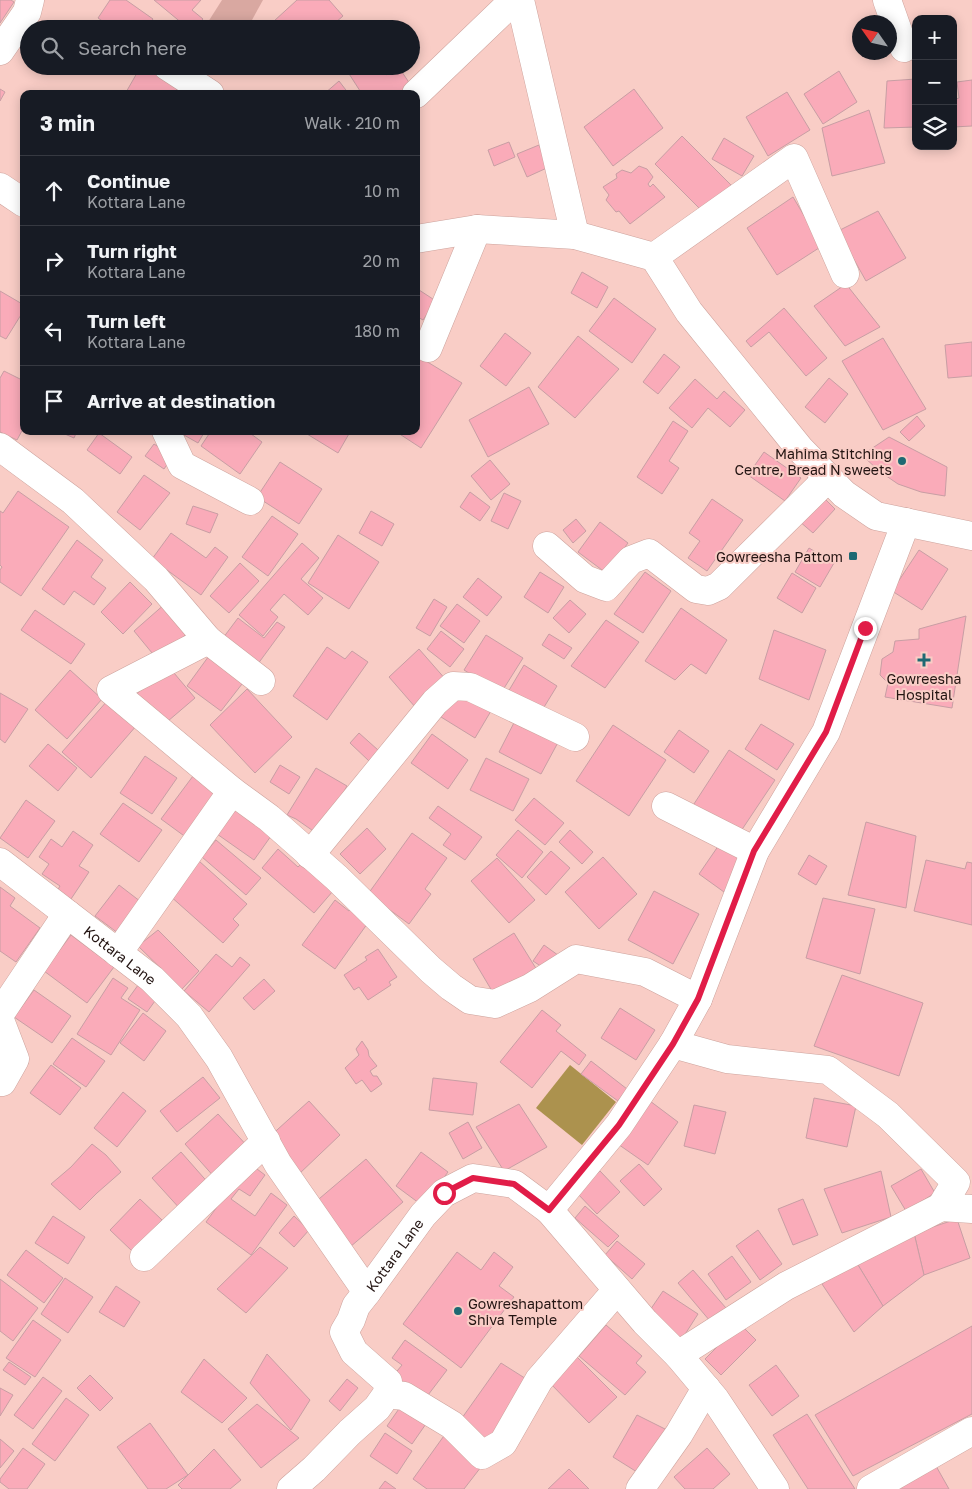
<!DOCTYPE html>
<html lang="en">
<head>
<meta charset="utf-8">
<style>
	:root { --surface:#171b24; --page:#242831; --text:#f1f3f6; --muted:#9ea1a6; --line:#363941 }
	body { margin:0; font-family:"Golos Text",sans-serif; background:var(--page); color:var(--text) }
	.controls { position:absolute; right:15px; top:15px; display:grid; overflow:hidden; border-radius:10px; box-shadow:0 2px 12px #0003 }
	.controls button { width:45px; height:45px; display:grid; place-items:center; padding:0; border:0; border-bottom:1px solid var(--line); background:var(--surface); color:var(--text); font:25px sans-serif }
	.compass { position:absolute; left:852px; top:15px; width:45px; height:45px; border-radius:50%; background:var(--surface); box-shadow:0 2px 12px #0003; rotate:304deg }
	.stop { position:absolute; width:15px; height:15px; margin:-11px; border:4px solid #e11d48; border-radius:50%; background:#fff }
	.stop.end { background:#e11d48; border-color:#fff; box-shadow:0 1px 5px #0008 }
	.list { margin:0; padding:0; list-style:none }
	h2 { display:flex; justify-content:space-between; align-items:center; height:65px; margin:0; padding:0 20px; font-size:21px }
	h2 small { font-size:16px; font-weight:400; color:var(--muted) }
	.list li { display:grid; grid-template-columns:32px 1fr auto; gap:15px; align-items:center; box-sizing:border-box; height:70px; padding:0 20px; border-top:1px solid var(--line) }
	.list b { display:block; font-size:19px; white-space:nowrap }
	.list p { margin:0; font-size:16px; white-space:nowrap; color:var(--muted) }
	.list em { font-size:16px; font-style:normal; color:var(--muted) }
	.icon { flex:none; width:28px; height:28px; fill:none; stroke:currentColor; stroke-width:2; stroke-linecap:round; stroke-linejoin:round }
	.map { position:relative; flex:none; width:972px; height:1489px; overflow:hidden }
	.search { position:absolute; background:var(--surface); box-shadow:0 2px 12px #0003; left:20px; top:20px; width:400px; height:55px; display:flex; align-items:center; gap:12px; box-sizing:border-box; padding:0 18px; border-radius:28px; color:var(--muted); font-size:19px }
	.panel { position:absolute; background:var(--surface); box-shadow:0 2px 12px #0003; left:20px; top:90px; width:400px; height:345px; border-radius:10px }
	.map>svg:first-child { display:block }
	.green { fill:#d9a8a1 }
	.water { fill:#ac924e }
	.building { fill:#faabb9; stroke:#c89ea4 }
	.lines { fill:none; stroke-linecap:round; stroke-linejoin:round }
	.minor-casing { stroke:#cda39d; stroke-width:29 }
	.minor { stroke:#fff; stroke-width:28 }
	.route { stroke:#e11d48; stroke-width:6 }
	.poi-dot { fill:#1e6973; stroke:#f9cdc6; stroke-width:2 }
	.labels { text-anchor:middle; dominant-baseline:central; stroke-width:4; stroke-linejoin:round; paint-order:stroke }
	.poi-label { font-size:14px; fill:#231412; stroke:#f9cdc6; text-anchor:end }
	.street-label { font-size:14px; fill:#231412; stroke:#f9cdc6 }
</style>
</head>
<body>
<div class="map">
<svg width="972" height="1489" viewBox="0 0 972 1489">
	<rect width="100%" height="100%" fill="#f9cdc6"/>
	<!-- green -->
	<path class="green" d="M222 0H263L247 29H208V22Z"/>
	<!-- water -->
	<path class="water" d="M570 1065 616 1102 582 1145 536 1108Z"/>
	<!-- building -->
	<g class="building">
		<path d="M0 0H11L14 2 0 23Z"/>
		<path d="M110 0H126L153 19 146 29H114L98 18Z"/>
		<path d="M154 0H201L192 10 203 19 194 29H189Z"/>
		<path d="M297 0H329L343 16 328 29H281L274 21Z"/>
		<path d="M141 66 178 87 174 94H125Z"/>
		<path d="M344 66H380L386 75 398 66 410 84 402 90 404 94H362Z"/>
		<path d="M839 71 857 102 823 124 804 94Z"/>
		<path d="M916 79V127L884 128 887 81Z"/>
		<path d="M972 80V126L953 127V100L959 98 957 82Z"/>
		<path d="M339 81 349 94H324Z"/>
		<path d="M0 89 5 92 0 101Z"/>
		<path d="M634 89 663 128 613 166 584 127Z"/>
		<path d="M787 92 810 130 768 156 746 117Z"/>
		<path d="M869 110 885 163 832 176 822 128Z"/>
		<path d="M682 136 731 185 703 212 655 164Z"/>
		<path d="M724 138 754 156 742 176 712 159Z"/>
		<path d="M509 142 515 157 494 166 488 150Z"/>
		<path d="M539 145 549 167 527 177 517 154Z"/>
		<path d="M639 166 647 169 653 177 648 184 650 187 653 184 665 197 630 224 619 211 616 212 606 200 609 195 603 187 617 178 616 174 622 170 631 173Z"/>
		<path d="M793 197 822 246 777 275 747 228Z"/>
		<path d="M878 211 906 258 866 281 838 231Z"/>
		<path d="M582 272 608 287 597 308 571 293Z"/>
		<path d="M846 284 880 327 845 346 814 306Z"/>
		<path d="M416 288 436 301 423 320 416 316Z"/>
		<path d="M0 291 24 305V310L6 339 0 336Z"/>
		<path d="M614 298 656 329 632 363 589 331Z"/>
		<path d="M784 308 827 358 806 376 769 332 751 347 746 341Z"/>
		<path d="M505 333 531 353 506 386 480 366Z"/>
		<path d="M578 336 619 369 575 418 538 387Z"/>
		<path d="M883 338 926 409 883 430 842 361Z"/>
		<path d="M972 342V376L948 378 945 345Z"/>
		<path d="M664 354 680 367 658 394 643 382Z"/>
		<path d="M416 355 462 383 421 448 395 431H416Z"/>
		<path d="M4 371 24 381V427L17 440 0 432V378Z"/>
		<path d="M829 378 848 394 825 423 805 407Z"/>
		<path d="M695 379 717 399 724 391 745 410 730 427 708 408 692 428 669 408Z"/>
		<path d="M529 387 549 424 488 457 469 420Z"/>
		<path d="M917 416 925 426 909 441 900 432Z"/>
		<path d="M673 421 688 431 669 461 679 468 662 494 637 477Z"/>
		<path d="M58 431H77L74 438Z"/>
		<path d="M177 431H205L198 443Z"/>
		<path d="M211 431H247L262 442 240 474 201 446Z"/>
		<path d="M309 431H348L350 432 338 453 307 434Z"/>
		<path d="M99 433 132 457 120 474 87 450Z"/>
		<path d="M889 437 947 467 945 496 921 492 898 484 879 471 862 455Z"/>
		<path d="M154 444 173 456 164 469 145 456Z"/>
		<path d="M764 452 801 478 785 501 748 475Z"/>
		<path d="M490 460 510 484 491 500 471 476Z"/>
		<path d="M280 462 322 489 299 524 257 497Z"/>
		<path d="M144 475 170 493 140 530 117 512Z"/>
		<path d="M18 491 69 527 21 596 0 582V570L2 567 0 565V511L3 513Z"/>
		<path d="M470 492 490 507 480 521 460 507Z"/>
		<path d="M504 493 521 501 508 529 491 521Z"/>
		<path d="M822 496 835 509 813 533 799 521Z"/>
		<path d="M712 499 743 520 707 571 688 558 700 541 689 533Z"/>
		<path d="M193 506 218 514 210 533 186 524Z"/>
		<path d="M371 511 394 524 382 546 359 533Z"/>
		<path d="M272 516 298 534 268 576 242 557Z"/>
		<path d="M576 519 586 531 573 543 563 530Z"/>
		<path d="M600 522 628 543 606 573 578 552Z"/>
		<path d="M171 533 206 558 215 547 228 557 201 595 152 559Z"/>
		<path d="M338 535 379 562 349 609 308 583Z"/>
		<path d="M77 540 103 560 91 577 106 588 94 605 74 591 64 605 42 589Z"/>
		<path d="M302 543 319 558 301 579 323 598 308 615 284 594 270 610 278 617 263 636 239 615Z"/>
		<path d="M809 548 834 563 820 587 795 572Z"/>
		<path d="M919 550 948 569 922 610 892 591Z"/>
		<path d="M240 563 259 581 229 613 210 596Z"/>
		<path d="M540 572 564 587 548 613 524 597Z"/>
		<path d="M645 572 671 591 643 633 614 614Z"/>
		<path d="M792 573 816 588 802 613 777 598Z"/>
		<path d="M478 578 502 597 487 616 463 597Z"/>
		<path d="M130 582 152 604 123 634 101 612Z"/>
		<path d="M434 599 447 607 430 636 416 628Z"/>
		<path d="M570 600 586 614 569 633 553 618Z"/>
		<path d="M166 603 190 631 157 659 134 631Z"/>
		<path d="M457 604 480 621 464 643 440 626Z"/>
		<path d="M681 608 727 640 706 674 691 664 675 680 645 661Z"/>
		<path d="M35 610 85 644 71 664 21 630Z"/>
		<path d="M966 616 952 708 885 697 888 683 880 675 882 659 893 652 895 641 919 639V629Z"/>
		<path d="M238 618 264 638 277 622 285 627 252 672 217 646Z"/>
		<path d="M606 620 639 642 605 688 571 666Z"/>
		<path d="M774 630 826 650 809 700 759 679Z"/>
		<path d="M441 631 464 649 450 667 427 649Z"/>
		<path d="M549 634 572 648 564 659 542 645Z"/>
		<path d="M486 635 523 658 501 693 464 670Z"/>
		<path d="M327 647 345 659 352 651 368 662 327 720 293 696Z"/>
		<path d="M214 649 249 675 221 711 187 686Z"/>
		<path d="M419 649 447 681 416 708 389 677Z"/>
		<path d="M524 665 557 686 541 712 508 692Z"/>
		<path d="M169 667 195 698 161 727 135 695Z"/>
		<path d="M70 670 102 699 67 739 35 710Z"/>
		<path d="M247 689 292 737 255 773 210 725Z"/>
		<path d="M458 690 491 711 475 738 441 717Z"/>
		<path d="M0 693 28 709 5 743 0 739Z"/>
		<path d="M108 700 137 725 91 778 62 752Z"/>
		<path d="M519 713 562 735 541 774 499 752Z"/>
		<path d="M761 724 794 744 777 770 745 749Z"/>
		<path d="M613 725 666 760 629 816 576 781Z"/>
		<path d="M679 730 709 751 694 773 664 752Z"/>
		<path d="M359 733 378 750 369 761 350 743Z"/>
		<path d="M432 734 468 760 448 789 411 763Z"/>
		<path d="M48 744 77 768 58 791 29 766Z"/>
		<path d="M729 750 775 780 737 837 692 807Z"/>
		<path d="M145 756 177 778 152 814 120 793Z"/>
		<path d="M486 758 529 779 513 811 470 790Z"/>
		<path d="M280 765 300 777 289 794 270 782Z"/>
		<path d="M316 768 347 786 319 835 296 819 287 815Z"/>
		<path d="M193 776 219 795 187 838 161 819Z"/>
		<path d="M534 798 564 823 545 845 515 820Z"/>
		<path d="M26 800 55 821 28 858 0 838Z"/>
		<path d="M123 803 162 830 139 862 100 834Z"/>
		<path d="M438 806 482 837 465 860 443 845 451 834 429 818Z"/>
		<path d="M234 809 271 836 254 860 217 834Z"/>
		<path d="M866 822 916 836 906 908 848 895Z"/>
		<path d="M367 828 386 849 360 874 340 854Z"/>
		<path d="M518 830 543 852 522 878 496 855Z"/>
		<path d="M570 830 593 852 582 864 559 842Z"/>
		<path d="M73 831 93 845 79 866 89 872 69 902 56 893 60 886 42 874 49 864 39 857 51 839 62 847Z"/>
		<path d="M412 833 447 858 425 889 431 894 409 924 368 894Z"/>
		<path d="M216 840 261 878 246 895 202 857Z"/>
		<path d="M721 842 747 859 724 892 699 874Z"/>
		<path d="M278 849 298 867 301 864 333 891 314 913 262 868Z"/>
		<path d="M551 851 570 868 546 895 527 877Z"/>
		<path d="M809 855 827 866 816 885 798 874Z"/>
		<path d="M603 857 637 894 599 929 565 892Z"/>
		<path d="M497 858 535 900 509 923 471 881Z"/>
		<path d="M926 860 965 869 967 862 972 863V925L914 911Z"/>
		<path d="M199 861 247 904 233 919 239 925 223 943 169 895Z"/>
		<path d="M119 885 145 905 122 936 95 916Z"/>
		<path d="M0 887 15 898 10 906 40 928 16 962 0 951Z"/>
		<path d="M654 891 699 914 673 964 628 940Z"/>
		<path d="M823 898 875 909 860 974 806 958Z"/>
		<path d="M335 900 349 911 352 907 370 920 335 969 302 945Z"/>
		<path d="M158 930 199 971 182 989 138 946Z"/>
		<path d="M514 933 537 970 495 996 473 959Z"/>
		<path d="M71 935 114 967 87 1003 44 971Z"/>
		<path d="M544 945 562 958 551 973 533 961Z"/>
		<path d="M378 949 397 977 389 982 391 985 368 1000 359 987 354 990 344 975 367 960 365 957Z"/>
		<path d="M216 954 232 967 240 957 250 965 209 1012 184 991Z"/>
		<path d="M842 975 923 1003 899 1076 814 1046Z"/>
		<path d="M113 978 128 988 121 998 140 1010 111 1055 77 1034Z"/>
		<path d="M264 979 275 991 254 1010 243 998Z"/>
		<path d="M141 981 160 994 147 1012 128 999Z"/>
		<path d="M34 990 71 1016 52 1043 14 1017Z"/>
		<path d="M620 1008 655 1030 636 1060 601 1038Z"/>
		<path d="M542 1010 561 1025 556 1031 586 1055 579 1065 561 1051 532 1088 500 1062Z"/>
		<path d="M143 1013 166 1031 144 1061 120 1043Z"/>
		<path d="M72 1038 105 1061 86 1087 53 1064Z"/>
		<path d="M362 1041 368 1050 369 1056 377 1066 370 1071 373 1076H377L382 1084 371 1092 362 1080 356 1084 345 1068 359 1055 356 1049Z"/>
		<path d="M591 1061 627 1089 618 1101 581 1074Z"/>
		<path d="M51 1065 81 1088 60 1115 30 1093Z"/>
		<path d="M203 1077 220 1098 177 1132 160 1111Z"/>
		<path d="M433 1078 477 1083 473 1115 429 1110Z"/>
		<path d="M123 1092 146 1111 117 1147 94 1128Z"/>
		<path d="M646 1098 678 1122 648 1165 615 1142Z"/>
		<path d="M814 1098 856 1106 847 1147 806 1138Z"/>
		<path d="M309 1101 340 1135 299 1174 267 1139Z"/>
		<path d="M519 1104 547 1147 504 1171 476 1127Z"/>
		<path d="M694 1105 726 1112 715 1154 684 1146Z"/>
		<path d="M218 1114 249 1148 216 1179 185 1144Z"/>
		<path d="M468 1122 482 1148 463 1159 449 1133Z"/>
		<path d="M92 1144 106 1155 121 1172 97 1193 80 1210 51 1184 71 1167Z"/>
		<path d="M181 1152 211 1186 182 1211 152 1178Z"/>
		<path d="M421 1152 448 1172 423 1206 396 1186Z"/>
		<path d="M366 1159 403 1202 350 1247 313 1204Z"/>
		<path d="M249 1163 265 1175 250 1196 239 1189 231 1199 255 1216 271 1193 287 1205 251 1255 206 1222Z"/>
		<path d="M639 1164 662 1189 644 1206 620 1181Z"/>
		<path d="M921 1169 935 1193 906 1211 891 1186Z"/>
		<path d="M600 1171 620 1192 597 1214 577 1193Z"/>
		<path d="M881 1171 891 1217 842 1233 824 1189Z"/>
		<path d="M140 1199 162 1220 132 1251 110 1230Z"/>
		<path d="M803 1199 818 1235 793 1245 778 1209Z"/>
		<path d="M585 1206 619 1236 608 1247 575 1218Z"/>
		<path d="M53 1216 85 1237 68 1264 35 1243Z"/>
		<path d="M294 1216 309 1230 294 1247 279 1233Z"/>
		<path d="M957 1219 970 1258 924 1275 914 1233Z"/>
		<path d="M758 1230 782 1264 760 1280 736 1246Z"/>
		<path d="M914 1233 924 1275 883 1306 855 1260Z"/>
		<path d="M617 1241 645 1264 632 1279 605 1255Z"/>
		<path d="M260 1247 288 1268 246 1313 217 1289Z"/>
		<path d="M26 1250 63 1278 44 1303 7 1275Z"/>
		<path d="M457 1252 481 1270 494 1252 513 1267 499 1286 514 1297 461 1368 403 1324Z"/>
		<path d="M732 1256 751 1282 726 1300 708 1274Z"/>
		<path d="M855 1260 883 1306 854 1332 822 1284Z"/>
		<path d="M693 1270 726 1308 710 1321 678 1283Z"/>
		<path d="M65 1278 93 1297 68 1333 41 1314Z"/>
		<path d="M0 1279 38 1308 13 1341 0 1331Z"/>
		<path d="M116 1286 140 1302 124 1327 99 1312Z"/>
		<path d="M663 1291 698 1314 682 1339 646 1316Z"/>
		<path d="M33 1320 61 1340 35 1377 6 1358Z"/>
		<path d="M740 1324 756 1340 721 1375 705 1359Z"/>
		<path d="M606 1325 642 1356 636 1363 646 1372 625 1395 579 1356Z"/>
		<path d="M972 1326V1414L853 1476 815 1415Z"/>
		<path d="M405 1340 447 1370 425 1399 393 1376 402 1365 392 1358Z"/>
		<path d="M267 1354 310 1400 291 1430 250 1383Z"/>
		<path d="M575 1355 617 1397 589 1423 548 1381Z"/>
		<path d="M204 1359 247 1398 222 1423 181 1392Z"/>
		<path d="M9 1362 31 1377 25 1385 3 1370Z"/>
		<path d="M501 1363 531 1382 484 1448 457 1425Z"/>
		<path d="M776 1365 799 1396 772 1416 749 1385Z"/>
		<path d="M90 1375 113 1398 100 1411 77 1388Z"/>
		<path d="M43 1377 62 1391 33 1429 14 1415Z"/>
		<path d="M347 1379 358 1388 340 1411 329 1401Z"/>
		<path d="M0 1388 13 1395 0 1416Z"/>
		<path d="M66 1398 89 1415 55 1461 32 1444Z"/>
		<path d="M403 1403 428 1421 412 1444 387 1426Z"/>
		<path d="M257 1404 299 1438 261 1468 228 1429Z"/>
		<path d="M807 1414 855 1489H808L773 1435Z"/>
		<path d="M637 1415 673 1433 645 1477 613 1457Z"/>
		<path d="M150 1423 188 1475 166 1489H148L117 1447Z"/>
		<path d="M385 1433 412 1451 397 1474 370 1456Z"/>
		<path d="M446 1433 481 1467 464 1489H427L413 1479Z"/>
		<path d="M0 1439 14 1451 0 1468Z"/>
		<path d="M23 1448 45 1464 27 1489H9L0 1482V1479Z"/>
		<path d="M707 1448 730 1474 713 1489H685L674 1477Z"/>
		<path d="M214 1449 241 1480 230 1489H182L178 1485Z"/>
		<path d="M936 1466 949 1489H898Z"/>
		<path d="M569 1469 589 1489H548Z"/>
		<path d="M385 1481 396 1489H379Z"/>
	</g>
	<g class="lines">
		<defs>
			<g id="minor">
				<path d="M520 0 575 235"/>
				<path d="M887 0 904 48"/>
				<path d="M0 51 27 12 30 0"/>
				<path d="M167 66 210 94"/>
				<path d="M416 94 514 0"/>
				<path d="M0 187 24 203"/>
				<path d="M416 239 477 229 575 235 654 257 689 312 800 449 844 494 876 516 972 536"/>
				<path d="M654 257 794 158 845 274"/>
				<path d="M428 348 477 229"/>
				<path d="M166 431 182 465 250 501"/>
				<path d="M0 447 73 501 156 579 208 640 261 681"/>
				<path d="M547 546 585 579 606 587 631 560 649 553 696 589 708 591 719 586 828 478"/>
				<path d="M208 640 111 690 232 791"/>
				<path d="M666 806 755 851"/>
				<path d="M310 855 435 702 453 686 470 687 575 737"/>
				<path id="s1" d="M0 862 152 979 189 1016 219 1058 278 1164 367 1292 423 1215 444 1193 473 1178 514 1184 549 1210 619 1125 673 1044 698 999 755 851 826 732 906 522"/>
				<path d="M118 953 232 791 269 818 337 878 431 970 451 987 470 1000 495 1004 530 988 576 959 645 972 698 999"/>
				<path d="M0 1014 67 914"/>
				<path d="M0 1020 15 1059 2 1082"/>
				<path d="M673 1044 727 1059 828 1070 888 1115 956 1182 941 1207 972 1209"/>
				<path d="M549 1210 645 1322 678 1355 715 1399 775 1489"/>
				<path d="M144 1257 266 1141"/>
				<path d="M678 1355 786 1286 941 1207"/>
				<path d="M387 1394 404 1396 452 1425 482 1455 503 1443 539 1380 617 1290"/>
				<path d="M291 1489 314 1469 350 1432 377 1408 387 1394 388 1382 354 1352 344 1332 351 1320 356 1306 367 1292"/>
				<path d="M640 1489 679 1434 706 1388"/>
				<path d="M871 1489 972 1431"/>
			</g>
		</defs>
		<!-- minor casing -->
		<use href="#minor" class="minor-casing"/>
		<!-- minor -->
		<use href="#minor" class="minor"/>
	</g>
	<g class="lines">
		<!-- route -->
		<path class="route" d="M444 1193 473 1178 514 1184 549 1210 619 1125 673 1044 698 999 754 851 826 732 865 628"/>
	</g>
	<!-- markers -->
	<g class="poi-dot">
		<circle cx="902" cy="461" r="5"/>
		<rect x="848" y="551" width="10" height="10" rx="2.5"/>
		<path d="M921.5 652.5h5v5h5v5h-5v5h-5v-5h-5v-5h5z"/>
		<circle cx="458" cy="1311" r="5"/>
	</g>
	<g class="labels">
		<!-- poi labels -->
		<g class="poi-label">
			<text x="892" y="453">Mahima Stitching<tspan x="892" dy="16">Centre, Bread N sweets</tspan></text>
			<text x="843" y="556">Gowreesha Pattom</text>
			<text x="924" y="678" text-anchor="middle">Gowreesha<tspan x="924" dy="16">Hospital</tspan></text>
			<text x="468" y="1303" text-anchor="start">Gowreshapattom<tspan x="468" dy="16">Shiva Temple</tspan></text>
		</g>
		<!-- street labels -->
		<g class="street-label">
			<text stroke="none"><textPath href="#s1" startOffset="152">Kottara Lane</textPath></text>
			<text stroke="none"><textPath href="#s1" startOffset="619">Kottara Lane</textPath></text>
		</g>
	</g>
</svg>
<div class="controls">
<button>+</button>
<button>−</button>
<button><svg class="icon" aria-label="layers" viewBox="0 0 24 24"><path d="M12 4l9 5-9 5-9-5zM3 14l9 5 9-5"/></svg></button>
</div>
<svg class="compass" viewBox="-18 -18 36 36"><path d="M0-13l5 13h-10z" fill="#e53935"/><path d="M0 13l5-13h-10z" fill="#9ea1a6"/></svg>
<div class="stop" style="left:444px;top:1193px"></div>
<div class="stop end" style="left:865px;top:628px"></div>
<div class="search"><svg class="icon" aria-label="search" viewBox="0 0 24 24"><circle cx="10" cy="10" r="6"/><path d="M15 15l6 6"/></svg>Search here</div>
<section class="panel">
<h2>3 min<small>Walk · 210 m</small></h2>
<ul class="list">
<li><svg class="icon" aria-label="ahead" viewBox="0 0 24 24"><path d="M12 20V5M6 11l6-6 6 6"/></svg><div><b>Continue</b><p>Kottara Lane</p></div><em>10 m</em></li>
<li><svg class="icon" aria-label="right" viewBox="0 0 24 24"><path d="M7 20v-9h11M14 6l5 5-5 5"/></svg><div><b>Turn right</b><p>Kottara Lane</p></div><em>20 m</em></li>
<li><svg class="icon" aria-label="left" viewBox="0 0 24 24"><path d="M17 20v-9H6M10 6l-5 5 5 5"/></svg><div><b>Turn left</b><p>Kottara Lane</p></div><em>180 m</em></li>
<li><svg class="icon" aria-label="arrive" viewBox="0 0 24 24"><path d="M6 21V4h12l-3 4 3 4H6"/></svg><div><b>Arrive at destination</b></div></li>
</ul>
</section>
</div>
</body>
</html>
